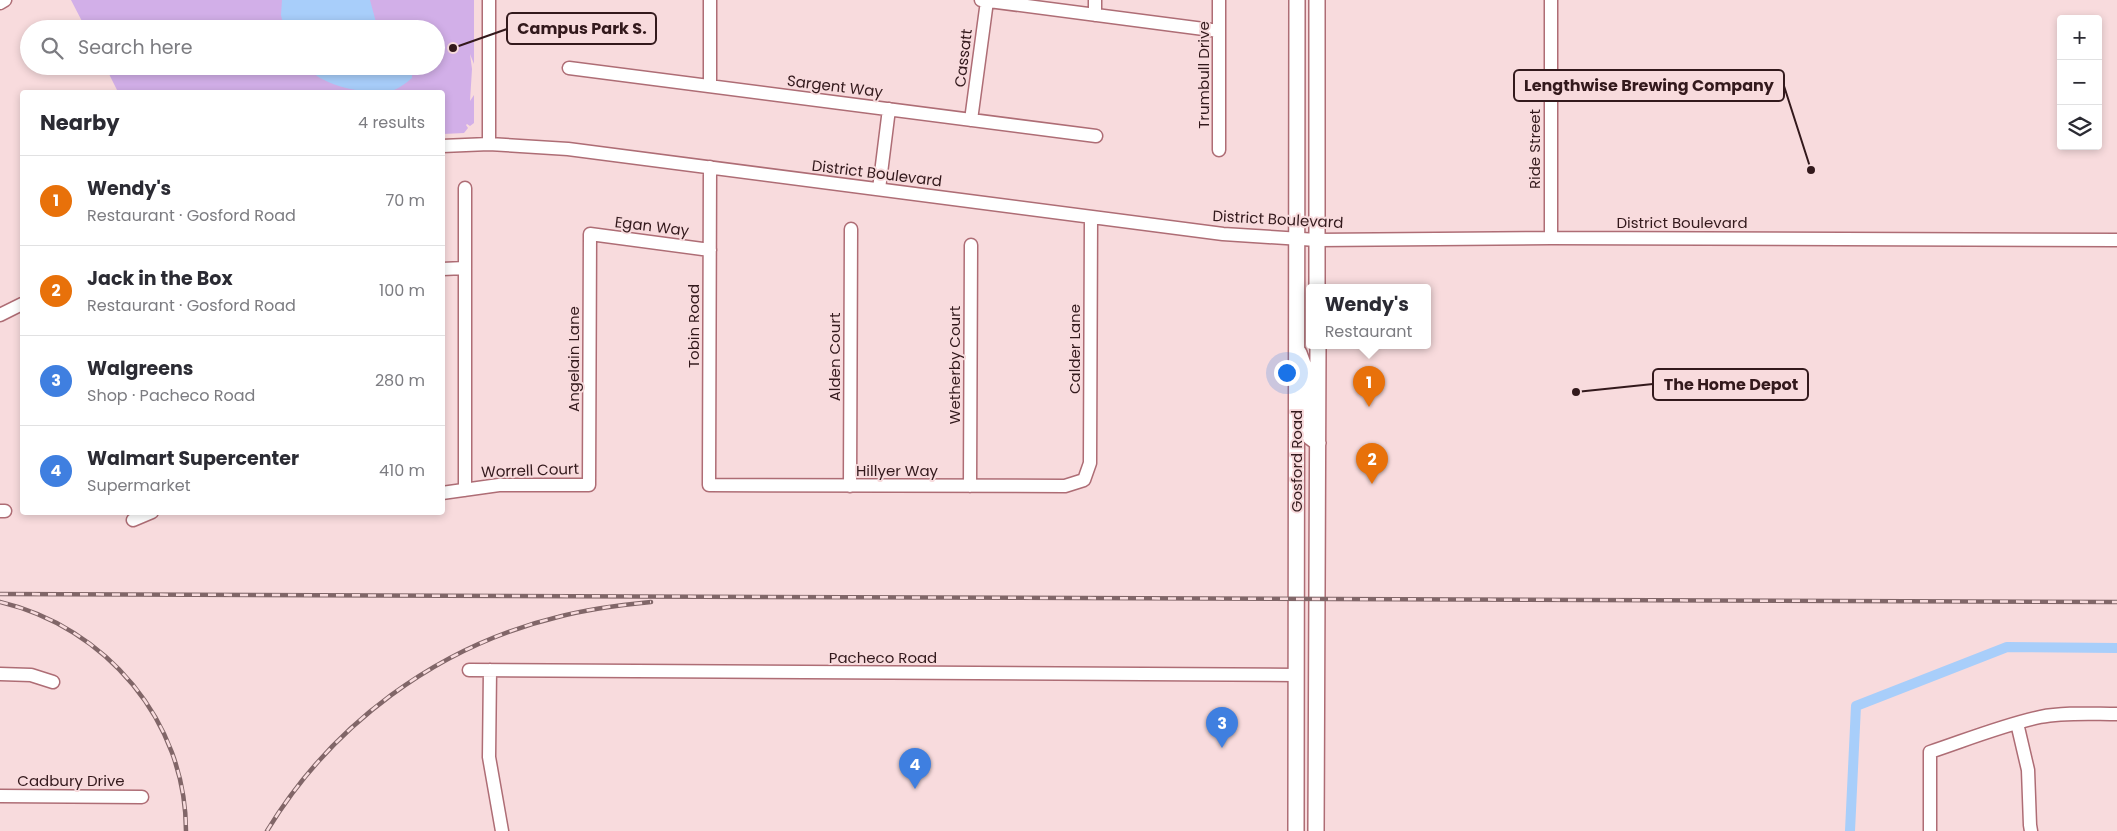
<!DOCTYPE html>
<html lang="en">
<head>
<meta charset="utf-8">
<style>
	:root { --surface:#fff; --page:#f7f7f7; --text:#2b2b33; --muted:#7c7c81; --line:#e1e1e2; --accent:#b45309 }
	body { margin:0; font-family:Poppins,sans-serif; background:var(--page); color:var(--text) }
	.controls { position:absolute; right:15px; top:15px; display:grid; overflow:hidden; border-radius:5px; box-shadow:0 2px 8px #0003 }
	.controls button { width:45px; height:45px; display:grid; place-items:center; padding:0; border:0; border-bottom:1px solid var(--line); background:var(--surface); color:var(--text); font:25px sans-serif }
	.you { position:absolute; left:1286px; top:372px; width:18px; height:18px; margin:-12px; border:4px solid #fff; border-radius:50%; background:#1a73e8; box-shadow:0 0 0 8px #1a73e833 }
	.badge { display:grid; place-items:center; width:32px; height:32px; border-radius:50%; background:var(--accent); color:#fff; font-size:16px; font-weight:700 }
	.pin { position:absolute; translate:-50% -41px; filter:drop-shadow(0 1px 2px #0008) }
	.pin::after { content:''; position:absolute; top:26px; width:18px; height:15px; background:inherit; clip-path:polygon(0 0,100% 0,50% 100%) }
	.popup { position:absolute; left:1306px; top:284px; width:125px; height:65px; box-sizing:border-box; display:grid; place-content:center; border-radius:5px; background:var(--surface); filter:drop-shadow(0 1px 4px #0005); font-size:16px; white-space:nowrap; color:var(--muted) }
	.popup b { font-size:19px; color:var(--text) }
	.popup::after { content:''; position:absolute; left:50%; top:100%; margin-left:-10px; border:10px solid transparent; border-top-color:var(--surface) }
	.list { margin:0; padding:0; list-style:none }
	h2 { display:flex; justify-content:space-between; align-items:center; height:65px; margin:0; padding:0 20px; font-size:21px }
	h2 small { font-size:16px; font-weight:400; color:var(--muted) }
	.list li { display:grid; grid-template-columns:32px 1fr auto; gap:15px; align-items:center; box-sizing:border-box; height:90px; padding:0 20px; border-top:1px solid var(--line) }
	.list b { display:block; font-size:19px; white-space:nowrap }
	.list p { margin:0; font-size:16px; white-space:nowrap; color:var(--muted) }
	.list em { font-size:16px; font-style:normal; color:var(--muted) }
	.icon { flex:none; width:28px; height:28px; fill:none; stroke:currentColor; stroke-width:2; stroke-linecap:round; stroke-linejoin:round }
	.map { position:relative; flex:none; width:2117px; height:831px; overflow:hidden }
	.search { position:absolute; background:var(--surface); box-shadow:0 2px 8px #0003; left:20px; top:20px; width:425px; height:55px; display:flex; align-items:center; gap:12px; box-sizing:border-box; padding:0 18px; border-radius:28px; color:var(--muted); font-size:19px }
	.panel { position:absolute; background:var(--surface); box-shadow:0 2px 8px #0003; left:20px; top:90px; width:425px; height:425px; border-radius:5px }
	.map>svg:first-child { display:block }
	.green { fill:#d2afe8 }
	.water { fill:#a8cefa }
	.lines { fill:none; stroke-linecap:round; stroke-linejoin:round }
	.canal { stroke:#a8cefa; stroke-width:10 }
	.minor-casing { stroke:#ae6d75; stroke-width:15 }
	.major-casing { stroke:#ae6d75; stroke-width:18 }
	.minor { stroke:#fff; stroke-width:12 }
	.major { stroke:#fff; stroke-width:15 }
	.rail-casing { stroke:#816668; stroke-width:4.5 }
	.rail { stroke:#f8dbdd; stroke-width:2.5; stroke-dasharray:8; stroke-linecap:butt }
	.labels { text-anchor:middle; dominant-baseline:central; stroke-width:4; stroke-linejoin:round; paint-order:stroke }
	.street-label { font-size:15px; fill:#33191c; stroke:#f8dbdd }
	.leader { fill:none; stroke:#33191c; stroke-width:2 }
	.callout-dot { fill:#33191c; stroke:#f8dbdd; stroke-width:2 }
	.callout { fill:#f8dbdd; stroke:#33191c; stroke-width:2 }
	.callout-label { font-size:16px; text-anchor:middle; font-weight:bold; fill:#33191c }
</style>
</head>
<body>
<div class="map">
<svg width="2117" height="831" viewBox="0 0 2117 831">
	<rect width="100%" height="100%" fill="#f8dbdd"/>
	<path class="green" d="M71,0H474V64L470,54L472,69L470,101L474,95V123L470,126L467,124L466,125L468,128L464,133L443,134L442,92H118L105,66H436V29H86Z"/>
	<path class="water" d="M282,0H370L377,26L380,29H284L281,15Z
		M305,66H412V78C405,84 397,90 388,92C363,94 322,86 305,66Z"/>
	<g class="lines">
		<path class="canal" d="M1850,831L1856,706L2007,647L2117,648"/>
		<defs>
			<path id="minor" d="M981,0L1219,31
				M1095,0V15
				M0,3L5,0
				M569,68L1096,136
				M710,86V0
				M971,120L987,1
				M489,144V0
				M442,146L489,144L568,149L1223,234L1317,240L1551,238L2117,240
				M1219,150V0
				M710,167L709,485L1065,486L1084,480L1090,463L1091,217
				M879,189L889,109
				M1551,238V0
				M442,269L465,268
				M0,315L22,304
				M850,486L851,229
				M970,486L971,245
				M465,490V188
				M442,493L499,485H589L590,234L710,250
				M0,511H5
				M133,520L152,512
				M469,670L1296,675
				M490,670L489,757L502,831
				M0,674L31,675L53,682
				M2017,723L2028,770L2030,825L2031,831
				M0,796L142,797
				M1930,831V752C1966,740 2003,725 2040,717C2065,712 2092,714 2117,714"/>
			<path id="major" d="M1317,0V288
				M1299,353L1306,372L1307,429L1310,437L1318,443
				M1296,831L1297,0
				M1316,831L1318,346"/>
		</defs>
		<use href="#minor" class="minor-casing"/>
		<use href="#major" class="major-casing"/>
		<use href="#minor" class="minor"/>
		<use href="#major" class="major"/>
		<defs>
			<path id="rail" d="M0,594L2117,602
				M0,602C106,627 186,721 186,831
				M267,831C331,725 437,646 558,617C588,609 620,605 651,602"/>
		</defs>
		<use href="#rail" class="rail-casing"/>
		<use href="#rail" class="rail"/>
	</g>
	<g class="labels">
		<g class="street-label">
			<text transform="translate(963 58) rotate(-83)">Cassatt</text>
			<text transform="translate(1203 75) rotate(-90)">Trumbull Drive</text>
			<text transform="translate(835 86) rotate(7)">Sargent Way</text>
			<text transform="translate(1534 149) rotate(-90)">Ride Street</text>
			<text transform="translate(877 173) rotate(7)">District Boulevard</text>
			<text transform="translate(1278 219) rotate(3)">District Boulevard</text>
			<text x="1682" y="222">District Boulevard</text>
			<text transform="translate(652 226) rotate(7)">Egan Way</text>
			<text transform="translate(693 326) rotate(-90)">Tobin Road</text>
			<text transform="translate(1074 349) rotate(-90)">Calder Lane</text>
			<text transform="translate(834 357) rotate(-90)">Alden Court</text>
			<text transform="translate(573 359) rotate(-90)">Angelain Lane</text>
			<text transform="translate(954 365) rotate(-90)">Wetherby Court</text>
			<text transform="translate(1296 461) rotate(-90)">Gosford Road</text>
			<text transform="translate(530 470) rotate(-2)">Worrell Court</text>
			<text x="897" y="470">Hillyer Way</text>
			<text x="883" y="657">Pacheco Road</text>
			<text x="71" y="780">Cadbury Drive</text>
		</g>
	</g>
	<path class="leader" d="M453 48L507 29M1811 170L1784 86M1576 392L1653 384"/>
	<g class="callout-dot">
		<circle cx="453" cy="48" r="5"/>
		<circle cx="1811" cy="170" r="5"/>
		<circle cx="1576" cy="392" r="5"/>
	</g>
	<g class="callout">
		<rect x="507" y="13" width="149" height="31" rx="5"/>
		<rect x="1514" y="70" width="270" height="31" rx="5"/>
		<rect x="1653" y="369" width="155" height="31" rx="5"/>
	</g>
	<g class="callout-label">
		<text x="582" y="34">Campus Park S.</text>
		<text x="1649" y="91">Lengthwise Brewing Company</text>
		<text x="1731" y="390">The Home Depot</text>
	</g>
</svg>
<div class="controls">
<button>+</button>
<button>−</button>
<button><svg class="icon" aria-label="layers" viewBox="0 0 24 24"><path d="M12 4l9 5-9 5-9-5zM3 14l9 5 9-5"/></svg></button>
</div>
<div class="you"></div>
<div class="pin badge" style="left:1369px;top:407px;background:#e8710a">1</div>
<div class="popup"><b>Wendy's</b>Restaurant</div>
<div class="pin badge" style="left:1372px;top:484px;background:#e8710a">2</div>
<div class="pin badge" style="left:1222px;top:748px;background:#3f7fe0">3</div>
<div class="pin badge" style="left:915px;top:789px;background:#3f7fe0">4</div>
<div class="search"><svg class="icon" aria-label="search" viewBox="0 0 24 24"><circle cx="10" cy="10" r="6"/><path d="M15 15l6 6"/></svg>Search here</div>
<section class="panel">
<h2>Nearby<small>4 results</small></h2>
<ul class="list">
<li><span class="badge" style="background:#e8710a">1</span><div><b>Wendy's</b><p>Restaurant · Gosford Road</p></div><em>70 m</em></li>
<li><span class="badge" style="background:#e8710a">2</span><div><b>Jack in the Box</b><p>Restaurant · Gosford Road</p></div><em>100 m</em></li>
<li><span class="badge" style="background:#3f7fe0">3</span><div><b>Walgreens</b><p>Shop · Pacheco Road</p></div><em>280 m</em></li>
<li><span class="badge" style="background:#3f7fe0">4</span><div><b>Walmart Supercenter</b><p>Supermarket</p></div><em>410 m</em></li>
</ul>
</section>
</div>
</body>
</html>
